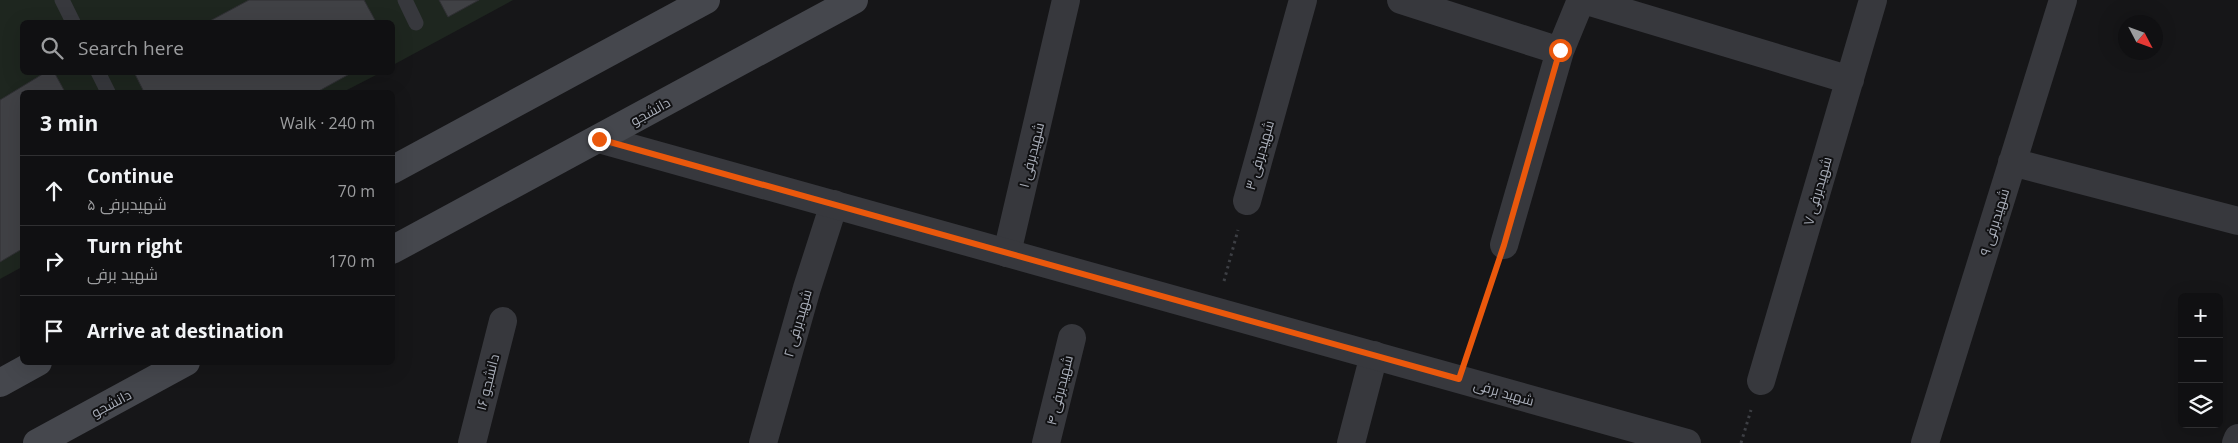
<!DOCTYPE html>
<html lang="en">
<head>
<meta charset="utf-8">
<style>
	:root { --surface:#101012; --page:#19191b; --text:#f1f3f6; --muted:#9c9d9f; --line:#303032 }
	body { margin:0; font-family:"Open Sans",Cairo,sans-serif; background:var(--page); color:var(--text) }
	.controls { position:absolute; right:15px; bottom:15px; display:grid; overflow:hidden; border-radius:8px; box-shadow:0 5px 20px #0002 }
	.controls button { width:45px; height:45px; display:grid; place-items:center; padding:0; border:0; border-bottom:1px solid var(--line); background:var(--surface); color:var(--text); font:25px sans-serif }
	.compass { position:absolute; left:2118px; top:15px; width:45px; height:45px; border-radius:50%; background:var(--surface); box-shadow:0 5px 20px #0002; rotate:131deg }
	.stop { position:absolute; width:15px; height:15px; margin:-11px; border:4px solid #ea580c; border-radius:50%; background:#fff }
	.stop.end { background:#ea580c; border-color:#fff; box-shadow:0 1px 5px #0008 }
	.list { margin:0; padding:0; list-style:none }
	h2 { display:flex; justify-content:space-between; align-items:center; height:65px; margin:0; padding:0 20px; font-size:21px }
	h2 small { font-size:16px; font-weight:400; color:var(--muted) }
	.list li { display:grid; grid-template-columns:32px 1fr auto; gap:15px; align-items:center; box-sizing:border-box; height:70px; padding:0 20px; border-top:1px solid var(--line) }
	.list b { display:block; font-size:19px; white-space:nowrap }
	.list p { margin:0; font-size:16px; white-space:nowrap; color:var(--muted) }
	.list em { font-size:16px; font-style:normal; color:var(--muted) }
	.icon { flex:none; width:28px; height:28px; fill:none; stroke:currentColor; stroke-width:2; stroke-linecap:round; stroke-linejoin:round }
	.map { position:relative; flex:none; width:2238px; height:443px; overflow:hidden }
	.search { position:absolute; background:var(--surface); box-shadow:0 5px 20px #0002; left:20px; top:20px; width:375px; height:55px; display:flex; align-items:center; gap:12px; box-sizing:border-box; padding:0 18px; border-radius:8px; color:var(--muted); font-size:19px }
	.panel { position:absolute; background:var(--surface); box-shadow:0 5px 20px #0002; left:20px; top:90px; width:375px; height:275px; border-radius:8px }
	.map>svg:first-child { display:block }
	.green { fill:#1e261f }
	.building { fill:#404145; stroke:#303034 }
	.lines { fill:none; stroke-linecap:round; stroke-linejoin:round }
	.path { stroke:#3d3f44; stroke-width:3; stroke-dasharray:2.5 4; stroke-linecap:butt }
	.service { stroke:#37383d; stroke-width:15 }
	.minor { stroke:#37383d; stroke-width:28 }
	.tertiary { stroke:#37383d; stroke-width:28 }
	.secondary { stroke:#45474d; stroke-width:28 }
	.route { stroke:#ea580c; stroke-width:6 }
	.labels { text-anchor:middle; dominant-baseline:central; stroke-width:4; stroke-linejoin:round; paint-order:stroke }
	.street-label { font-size:14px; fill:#a8adb8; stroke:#111113 }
</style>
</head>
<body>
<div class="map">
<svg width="2238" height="443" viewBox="0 0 2238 443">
	<rect width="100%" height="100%" fill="#161618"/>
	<path class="green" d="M0,0H513L393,65L392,22H22V72L380,73L343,92H22V267L0,279Z"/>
	<path class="building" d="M249,0H364L376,22H208Z
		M439,0H479L448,17Z
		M46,72H54L65,92H22V249L0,262V100Z
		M134,72H353L317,92H144Z"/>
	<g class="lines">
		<path class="path" d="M1224,281L1238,230
			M1469,350L1494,275
			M1741,443L1751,410"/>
		<path class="service" d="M62,0L73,22
			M405,0L416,23
			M98,72L108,92"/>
		<path class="minor" d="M1401,0L1560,51
			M1584,0L1850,80
			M2012,162L2238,221
			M1247,201L1303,0
			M1504,245L1560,51L1581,0
			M1007,253L1066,0
			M1761,381L1873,0
			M472,443L503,321
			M763,443L807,288L834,204
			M1046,443L1072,338
			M1351,443L1374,355
			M1925,443L2063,0
			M2236,443L2238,438"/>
		<path class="tertiary" d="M599,139L1687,443"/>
		<path class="secondary" d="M392,170L706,0
			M392,250L854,0
			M0,383L38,362
			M37,443L186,362"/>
	</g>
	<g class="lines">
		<path class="route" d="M599,139L1459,379L1504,245L1560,50"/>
	</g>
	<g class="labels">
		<g class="street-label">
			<text transform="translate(650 111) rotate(-29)">دانشجو</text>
			<text transform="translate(1031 155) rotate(-76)">شهیدبرفی ۱</text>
			<text transform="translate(1259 155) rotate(-74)">شهیدبرفی ۳</text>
			<text transform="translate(1817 191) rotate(-74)">شهیدبرفی ۷</text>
			<text transform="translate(1994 222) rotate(-73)">شهیدبرفی ۹</text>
			<text transform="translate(797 323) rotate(-74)">شهیدبرفی ۲</text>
			<text transform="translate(487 382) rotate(-76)">دانشجو ۱۶</text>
			<text transform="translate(1059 390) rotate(-76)">شهیدبرفی ۴</text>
			<text transform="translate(1504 392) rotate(16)">شهید برفی</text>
			<text transform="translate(111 403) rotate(-28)">دانشجو</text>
		</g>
	</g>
</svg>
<div class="controls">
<button>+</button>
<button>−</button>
<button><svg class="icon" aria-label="layers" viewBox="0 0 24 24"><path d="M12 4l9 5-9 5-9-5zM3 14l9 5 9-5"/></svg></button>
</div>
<svg class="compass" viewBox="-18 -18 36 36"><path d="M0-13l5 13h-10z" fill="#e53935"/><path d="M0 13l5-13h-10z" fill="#9c9d9f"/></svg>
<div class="stop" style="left:1560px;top:50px"></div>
<div class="stop end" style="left:599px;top:139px"></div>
<div class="search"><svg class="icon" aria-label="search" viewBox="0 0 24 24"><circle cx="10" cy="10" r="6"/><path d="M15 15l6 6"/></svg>Search here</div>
<section class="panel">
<h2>3 min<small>Walk · 240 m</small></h2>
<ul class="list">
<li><svg class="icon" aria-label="ahead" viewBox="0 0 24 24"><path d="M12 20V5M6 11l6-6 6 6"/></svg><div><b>Continue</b><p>شهیدبرفی ۵</p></div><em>70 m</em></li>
<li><svg class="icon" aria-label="right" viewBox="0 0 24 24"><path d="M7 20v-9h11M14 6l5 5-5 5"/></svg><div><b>Turn right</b><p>شهید برفی</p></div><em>170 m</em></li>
<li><svg class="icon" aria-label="arrive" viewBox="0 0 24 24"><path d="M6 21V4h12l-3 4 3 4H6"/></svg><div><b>Arrive at destination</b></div></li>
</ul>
</section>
</div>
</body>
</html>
